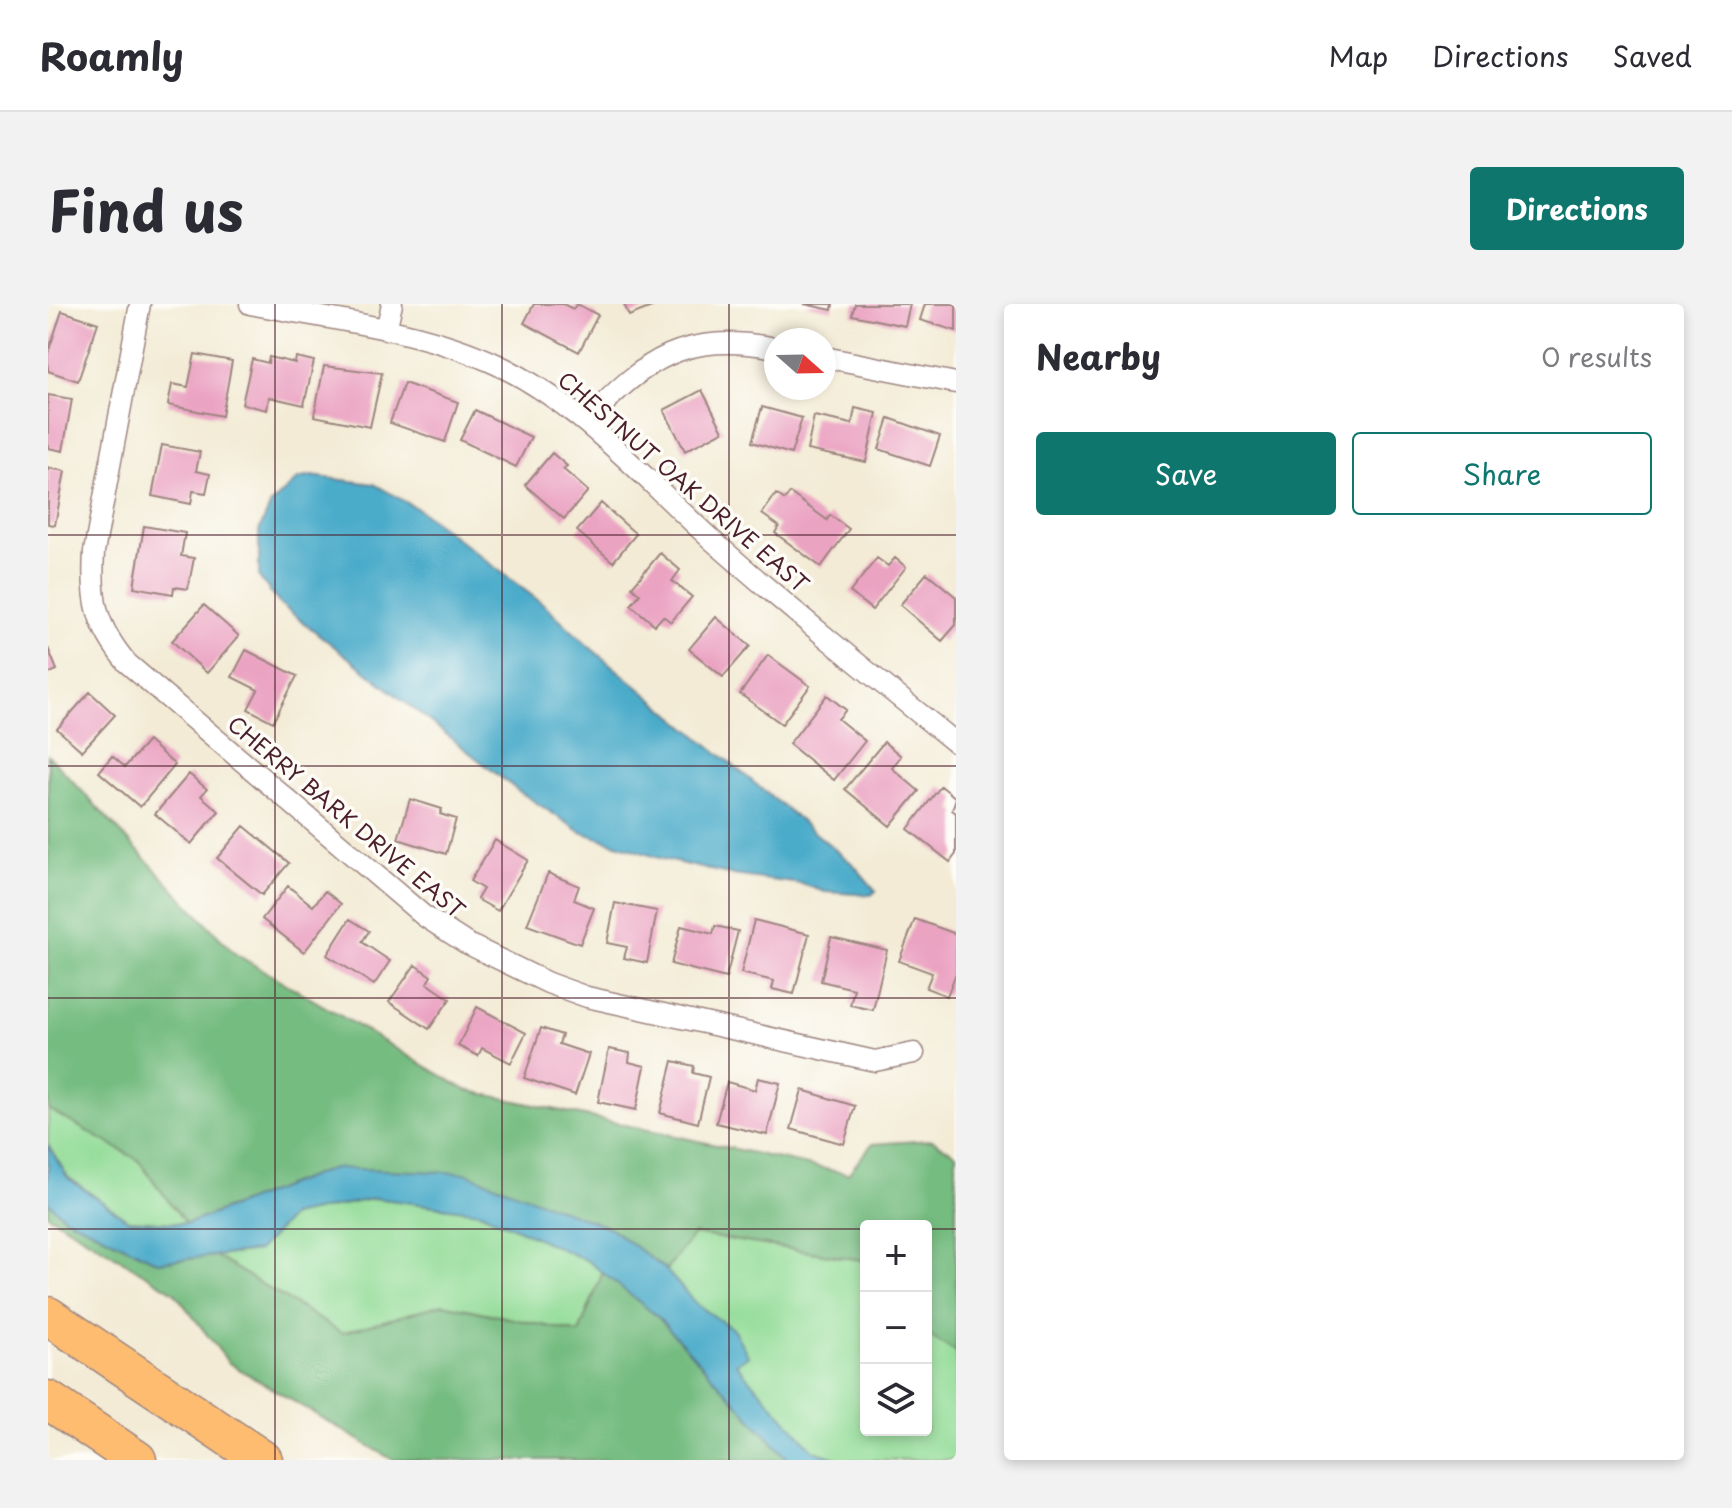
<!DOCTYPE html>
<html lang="en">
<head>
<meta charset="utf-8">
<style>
	:root { --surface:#fff; --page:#f2f2f3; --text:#2b2b33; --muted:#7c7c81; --line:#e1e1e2; --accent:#0f766e }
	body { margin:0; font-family:"Playpen Sans",sans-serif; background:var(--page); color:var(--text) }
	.controls { position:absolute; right:24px; bottom:24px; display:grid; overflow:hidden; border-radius:8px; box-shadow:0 4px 12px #0003 }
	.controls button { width:72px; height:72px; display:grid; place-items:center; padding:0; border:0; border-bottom:2px solid var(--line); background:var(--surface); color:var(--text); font:40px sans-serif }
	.compass { position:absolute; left:716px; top:24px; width:72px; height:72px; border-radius:50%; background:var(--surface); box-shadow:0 4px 12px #0003; rotate:110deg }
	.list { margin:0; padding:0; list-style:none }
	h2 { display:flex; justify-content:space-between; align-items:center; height:104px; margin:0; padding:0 32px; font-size:34px }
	h2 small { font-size:26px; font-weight:400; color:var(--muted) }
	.actions { display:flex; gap:16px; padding:24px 32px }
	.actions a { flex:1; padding:18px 0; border:2px solid var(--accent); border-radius:8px; text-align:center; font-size:28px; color:var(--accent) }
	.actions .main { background:var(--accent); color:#fff }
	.icon { flex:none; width:44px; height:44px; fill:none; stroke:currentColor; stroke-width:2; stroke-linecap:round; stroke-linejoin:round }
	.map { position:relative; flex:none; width:908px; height:1156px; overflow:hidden; border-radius:8px }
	header { display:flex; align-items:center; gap:48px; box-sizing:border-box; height:112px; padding:0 40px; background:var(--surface); border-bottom:2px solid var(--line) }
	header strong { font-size:38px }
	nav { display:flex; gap:44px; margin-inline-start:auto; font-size:28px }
	.intro { display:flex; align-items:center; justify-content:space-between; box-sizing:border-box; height:192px; padding:0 48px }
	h1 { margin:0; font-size:56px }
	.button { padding:20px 36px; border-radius:8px; background:var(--accent); color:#fff; font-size:28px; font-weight:700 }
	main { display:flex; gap:48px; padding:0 48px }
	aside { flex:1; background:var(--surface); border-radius:8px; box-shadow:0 4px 12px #0003 }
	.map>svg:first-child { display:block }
	.green { fill:#92dc97; stroke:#6e7e61; stroke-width:2 }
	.forest { fill:#75bc80; stroke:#606e56; stroke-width:2 }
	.water { fill:#4bacca; stroke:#4a667a; stroke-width:2 }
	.building { fill:#eba3c2 }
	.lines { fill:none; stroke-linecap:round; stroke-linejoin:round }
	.minor-casing { stroke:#9e8580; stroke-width:23 }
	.motorway-casing { stroke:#9e8580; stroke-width:41 }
	.minor { stroke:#fff; stroke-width:20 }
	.motorway { stroke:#fdbc70; stroke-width:38 }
	.grid { fill:none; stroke:#4a1f2b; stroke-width:2; stroke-opacity:0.55 }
	.labels { text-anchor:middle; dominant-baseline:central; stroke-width:7; stroke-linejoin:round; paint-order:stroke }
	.street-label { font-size:22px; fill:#4a1f2b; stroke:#fdfcf7 }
</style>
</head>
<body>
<header>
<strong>Roamly</strong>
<nav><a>Map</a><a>Directions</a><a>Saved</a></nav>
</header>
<div class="intro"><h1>Find us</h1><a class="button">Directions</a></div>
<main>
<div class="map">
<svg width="908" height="1156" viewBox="0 0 908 1156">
	<rect width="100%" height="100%" fill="#fdfcf7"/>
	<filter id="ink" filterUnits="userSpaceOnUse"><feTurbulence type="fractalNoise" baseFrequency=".0125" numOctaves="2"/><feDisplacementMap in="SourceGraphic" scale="16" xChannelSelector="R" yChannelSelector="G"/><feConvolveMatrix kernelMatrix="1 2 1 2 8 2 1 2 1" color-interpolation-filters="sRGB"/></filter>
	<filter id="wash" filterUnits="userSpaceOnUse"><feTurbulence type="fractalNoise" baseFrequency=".006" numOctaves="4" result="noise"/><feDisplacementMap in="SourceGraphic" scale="32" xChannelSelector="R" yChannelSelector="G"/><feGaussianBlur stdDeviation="1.8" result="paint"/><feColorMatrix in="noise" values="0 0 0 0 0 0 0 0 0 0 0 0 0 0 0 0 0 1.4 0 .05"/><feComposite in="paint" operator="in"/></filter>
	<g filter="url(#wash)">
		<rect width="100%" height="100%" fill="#f3ebd5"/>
		<path class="green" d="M0,805L90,856L138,920L80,916L20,873L0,841Z
			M327,894L432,908L540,957L555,968L531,1029L395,1000L294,1029L167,952L210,947L243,912Z
			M646,930L815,956L818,962V1126H878V1030L908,1048V1156H793L766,1147L687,1060L686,1026L647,999L618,966Z"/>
		<path class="forest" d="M0,451L186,649L418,786L800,870L824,840L884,836L908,850V1048L878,1030V922H818V962L814,956L646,930L618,966L562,924L285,864L138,920L90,856L0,805Z
			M0,898L16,913L110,958L167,952L294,1029L395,1000L531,1029L555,968L610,1013L741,1156H345L181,1059L126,988L0,911Z"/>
		<path class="water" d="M263,172L326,180L370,205L499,303L539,341L806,561L828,587L823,591L777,588L754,580L685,571L614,555L533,528L469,486L231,299L211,273V227L223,200L250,175Z
			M0,841L20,874L80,916L139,920L285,864L417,869L562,924L618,966L647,999L686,1026L700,1052L688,1060L766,1147L793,1156H741L610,1013L540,957L432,908L327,894L243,912L210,947L110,958L16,913L0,898Z"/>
		<g id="blocks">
			<path class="building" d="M486,0H515L525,5L529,0L550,11L531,48L476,19Z
				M576,0H611L581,12Z
				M756,0H785L784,6Z
				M807,0H862L857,22L804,11Z
				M877,0H908V27L872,16Z
				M14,7L50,19L30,77L0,67V49Z
				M147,50L184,57L174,112L120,101L124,80L140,83Z
				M221,53L247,59L248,53L266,57L256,101L221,93L219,106L194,100L204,55L220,59Z
				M276,62L334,69L322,123L266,112Z
				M356,79L410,98L397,138L342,119Z
				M654,86L675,127L637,147L616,106Z
				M0,91L24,95L15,147L0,144Z
				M714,103L754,114L743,150L704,138Z
				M807,104L829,109L818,158L759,146L766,112L804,120Z
				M427,106L483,133L468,163L412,136Z
				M841,114L892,132L882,162L831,145Z
				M114,141L152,148L148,167L162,170L158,189L145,187L143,200L104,192Z
				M504,149L519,162L515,165L540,187L516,215L477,181Z
				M0,164L17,167L7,221L0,220Z
				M742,189L779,216L782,211L801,225L773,263L727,229L731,222L714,210L728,190L737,196Z
				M553,199L588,230L565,258L529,227Z
				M96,222L137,229L133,252L146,254L140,285L126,283L125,290L86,283Z
				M612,249L632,266L624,277L644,293L623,318L615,312L607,321L583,301L592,290L584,283Z
				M829,254L840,262L847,254L858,263L824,306L802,288Z
				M879,269L908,293V321L894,337L852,301Z
				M156,301L191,332L159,369L124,337Z
				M668,313L702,342L675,373L641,345Z
				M0,344L9,366L0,370Z
				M198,346L249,372L225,418L200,405L210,386L184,373Z
				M720,351L762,382L734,420L692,390Z
				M42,388L67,411L34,447L9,425Z
				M779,391L798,406L790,415L817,437L786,476L741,440Z
				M100,437L127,461L92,503L51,468L64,452L77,463Z
				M836,438L853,452L844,464L871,487L842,522L797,485Z
				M141,470L159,485L153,492L171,507L143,540L107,510Z
				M893,482L908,494L904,506L908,509V550L902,558L860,525Z
				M362,495L394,505L392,510L408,515L398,550L350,535Z
				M196,522L241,559L214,591L169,554Z
				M447,536L480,556L450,607L429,595L435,585L422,577Z
				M500,569L531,582L526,596L546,604L532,640L479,621Z
				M240,582L265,602L277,587L293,600L256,648L214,615Z
				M567,599L609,607L599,659L576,654L579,643L559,639Z
				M302,615L321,627L314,638L342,657L326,681L279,651Z
				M867,615L908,630V669L899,692L878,684L884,669L851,657Z
				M706,616L761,630L746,690L724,685L726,677L693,669Z
				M633,622L665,630L667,622L690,627L678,674L623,660Z
				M783,633L839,646L825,706L802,701L806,685L773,677Z
				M367,661L383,672L379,679L402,695L381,725L341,698Z
				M429,703L478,729L463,759L434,744L430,752L410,742Z
				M493,724L514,731L511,740L541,750L527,791L476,774Z
				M561,745L582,749L581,758L597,762L588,806L550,798Z
				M625,757L646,762L645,769L661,773L650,819L612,809Z
				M710,774L732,779L719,831L668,819L679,778L707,786Z
				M754,786L807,802L796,840L743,825Z"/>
		</g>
	</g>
	<g filter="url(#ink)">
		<use href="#blocks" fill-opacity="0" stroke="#9e8580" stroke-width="2"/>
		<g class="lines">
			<defs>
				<path id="minor" d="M92,0L46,248C43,296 48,322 79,359L376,612L418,639L500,679L539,693L827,757L866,749
					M202,0C284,16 374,25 450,61C534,101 596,175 665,237C744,307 826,373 908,439
					M338,26L344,0
					M776,53L908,79
					M538,118C598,54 637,27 728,44"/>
				<path id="motorway" d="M0,1012L215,1156
					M0,1096L89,1156"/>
			</defs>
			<use href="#minor" class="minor-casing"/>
			<use href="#motorway" class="motorway-casing"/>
			<use href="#minor" class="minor"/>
			<use href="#motorway" class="motorway"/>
		</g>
	</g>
	<path class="grid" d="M227,0V1156M454,0V1156M681,0V1156M0,231H908M0,462H908M0,694H908M0,925H818M878,925H908"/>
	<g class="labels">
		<g class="street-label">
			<text transform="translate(636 177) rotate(41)">CHESTNUT OAK DRIVE EAST</text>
			<text transform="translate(299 512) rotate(40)">CHERRY BARK DRIVE EAST</text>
		</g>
	</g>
</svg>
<div class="controls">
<button>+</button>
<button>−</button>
<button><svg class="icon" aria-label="layers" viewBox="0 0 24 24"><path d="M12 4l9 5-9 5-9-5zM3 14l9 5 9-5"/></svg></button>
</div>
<svg class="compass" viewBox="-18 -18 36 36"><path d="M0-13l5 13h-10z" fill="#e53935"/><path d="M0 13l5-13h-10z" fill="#7c7c81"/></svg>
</div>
<aside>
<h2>Nearby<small>0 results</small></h2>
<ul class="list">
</ul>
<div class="actions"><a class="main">Save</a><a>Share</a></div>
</aside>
</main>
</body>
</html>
